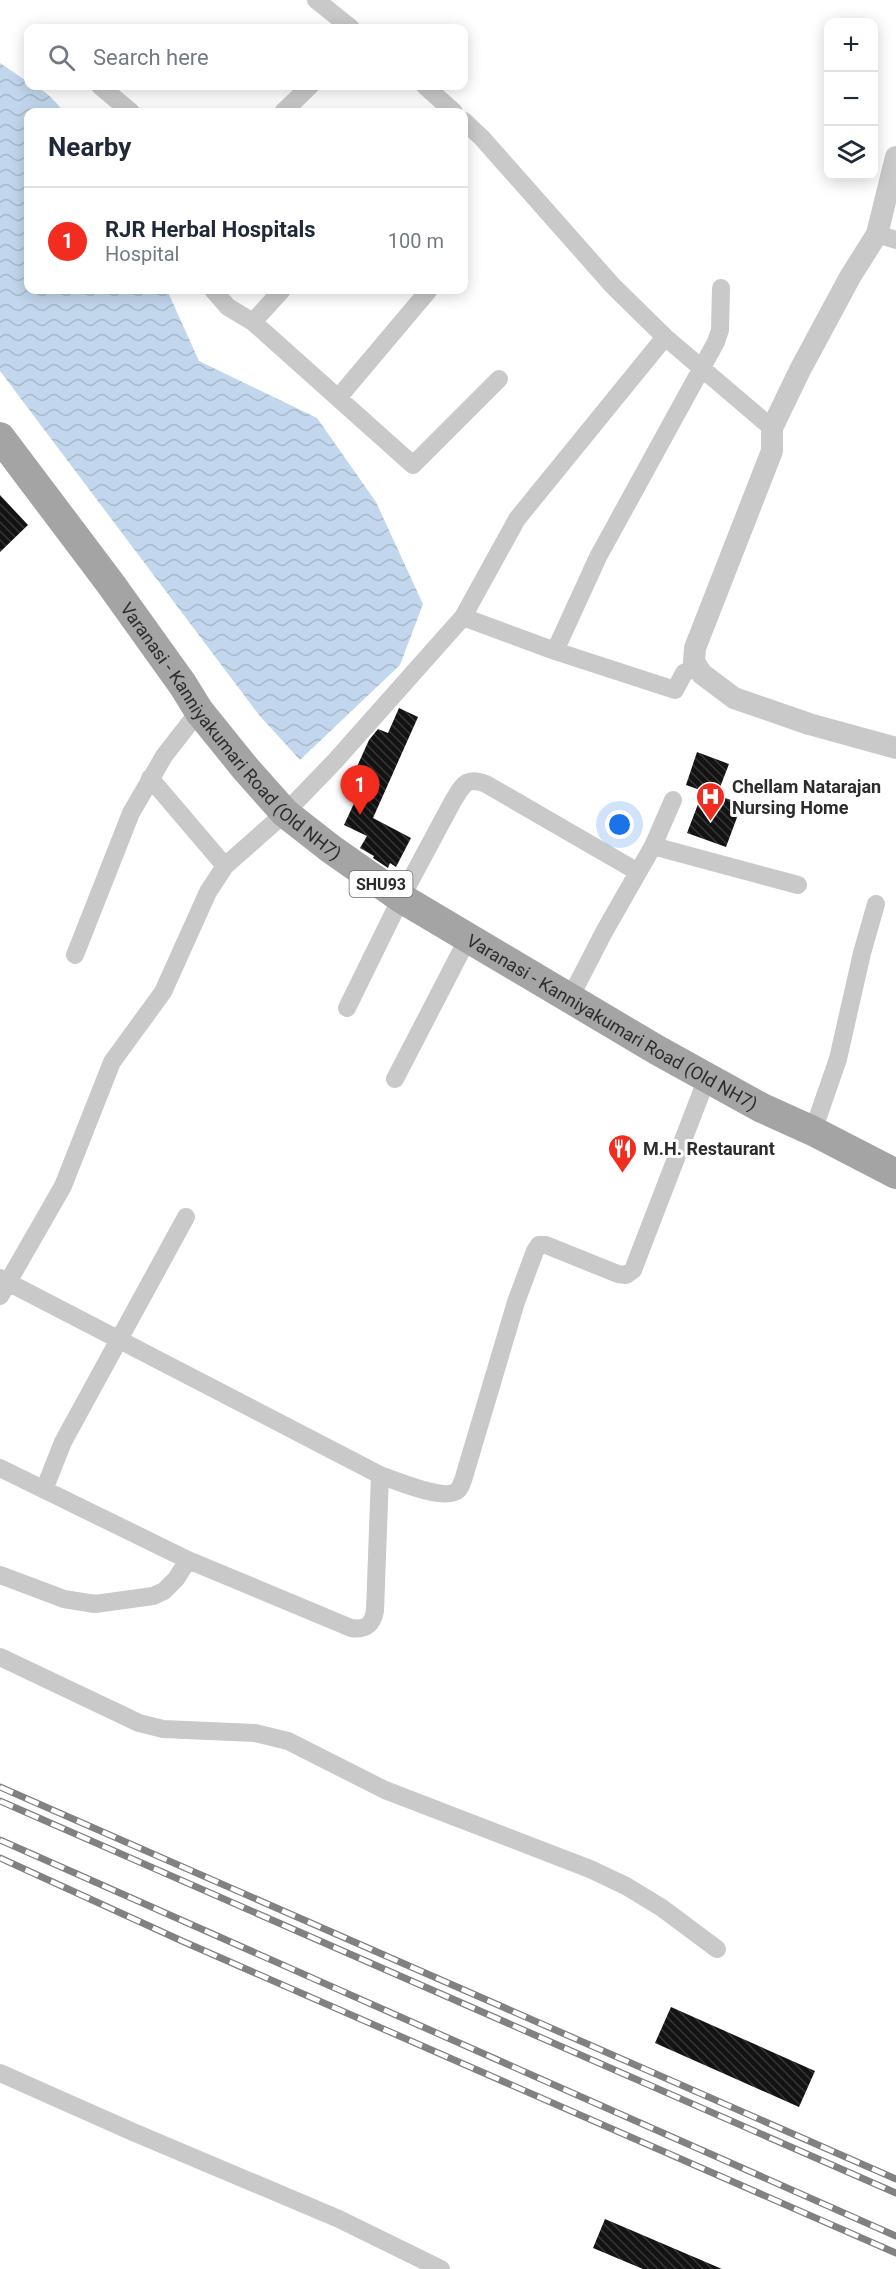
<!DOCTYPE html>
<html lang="en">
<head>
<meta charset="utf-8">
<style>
	:root { --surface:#fff; --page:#f2f2f3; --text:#1f2937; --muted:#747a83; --line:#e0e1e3; --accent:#f22c1f }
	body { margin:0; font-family:Roboto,sans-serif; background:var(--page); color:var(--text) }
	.controls { position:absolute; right:18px; top:18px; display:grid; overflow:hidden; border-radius:12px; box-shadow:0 3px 15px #0003 }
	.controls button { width:54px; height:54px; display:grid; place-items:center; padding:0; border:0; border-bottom:2px solid var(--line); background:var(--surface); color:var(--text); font:30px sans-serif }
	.you { position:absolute; left:620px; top:825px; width:21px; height:21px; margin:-15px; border:4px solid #fff; border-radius:50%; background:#1a73e8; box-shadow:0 0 0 9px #1a73e833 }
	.badge { display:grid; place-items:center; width:39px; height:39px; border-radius:50%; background:var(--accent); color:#fff; font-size:20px; font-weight:700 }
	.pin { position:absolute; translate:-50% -50px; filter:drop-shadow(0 2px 3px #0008) }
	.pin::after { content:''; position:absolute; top:32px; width:21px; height:18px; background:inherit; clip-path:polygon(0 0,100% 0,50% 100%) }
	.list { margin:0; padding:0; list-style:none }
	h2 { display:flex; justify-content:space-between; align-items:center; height:78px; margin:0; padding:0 24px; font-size:26px }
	h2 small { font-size:20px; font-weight:400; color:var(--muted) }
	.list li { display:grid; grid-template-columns:39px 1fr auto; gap:18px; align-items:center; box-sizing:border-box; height:108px; padding:0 24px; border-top:2px solid var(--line) }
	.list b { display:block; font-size:22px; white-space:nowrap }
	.list p { margin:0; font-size:20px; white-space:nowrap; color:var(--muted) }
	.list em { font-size:20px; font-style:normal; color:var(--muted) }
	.icon { flex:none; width:33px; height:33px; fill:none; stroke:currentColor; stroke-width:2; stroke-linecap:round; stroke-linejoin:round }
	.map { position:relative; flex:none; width:896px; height:2269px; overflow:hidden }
	.search { position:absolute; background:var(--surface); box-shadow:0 3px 15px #0003; left:24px; top:24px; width:444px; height:66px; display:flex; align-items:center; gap:15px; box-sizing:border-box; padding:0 21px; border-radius:12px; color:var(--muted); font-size:22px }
	.panel { position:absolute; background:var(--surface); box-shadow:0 3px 15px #0003; left:24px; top:108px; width:444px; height:186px; border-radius:12px }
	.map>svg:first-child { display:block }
	.water { fill:url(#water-waves) }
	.building { fill:url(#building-back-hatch) }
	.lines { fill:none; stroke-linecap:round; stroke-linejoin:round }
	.minor { stroke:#c9c9c9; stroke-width:18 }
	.tertiary { stroke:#c9c9c9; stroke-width:22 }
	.primary { stroke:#a4a4a4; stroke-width:30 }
	.rail-casing { stroke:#818181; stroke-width:7 }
	.rail { stroke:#fff; stroke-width:4.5; stroke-dasharray:14; stroke-linecap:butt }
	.labels { text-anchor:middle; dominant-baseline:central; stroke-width:6; stroke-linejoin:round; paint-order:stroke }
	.shield { fill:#fff; stroke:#6b6b6b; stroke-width:1.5 }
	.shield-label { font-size:16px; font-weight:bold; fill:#2c2c2c }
	.street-label { font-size:18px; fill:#2c2c2c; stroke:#fff }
	.poi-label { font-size:18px; font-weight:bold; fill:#2c2c2c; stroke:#fff; text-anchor:start }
</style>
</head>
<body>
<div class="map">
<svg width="896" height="2269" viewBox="0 0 896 2269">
	<defs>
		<pattern id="water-waves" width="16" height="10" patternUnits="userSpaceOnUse" patternTransform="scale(1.5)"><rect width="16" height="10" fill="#c2d7ed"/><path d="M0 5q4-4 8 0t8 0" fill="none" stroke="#a7b9cb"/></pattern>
		<pattern id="building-back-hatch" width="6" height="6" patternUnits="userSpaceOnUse" patternTransform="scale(1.5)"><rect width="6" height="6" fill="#131313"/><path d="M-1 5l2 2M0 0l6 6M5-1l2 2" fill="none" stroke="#363636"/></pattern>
	</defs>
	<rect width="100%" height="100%" fill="#fff"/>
	<path class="water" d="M0,63L28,82V86C43,86 56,102 64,112H28V290H167L199,361L317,418L376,502L423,604L400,665L300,760L259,715L0,371Z"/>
	<path class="building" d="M0,495L28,525L0,552Z
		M399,708L418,717L373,818L411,838L396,867L390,863L388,868L373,858L374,856L360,848L367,836L344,825L357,797L346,791L369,740L378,729L388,733Z
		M697,752L729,764L717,795L742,804L726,847L687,833L703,791L686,785Z
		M671,2007L815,2071L799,2107L655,2043Z
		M605,2219L722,2269H643L593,2248Z"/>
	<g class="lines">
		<path class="minor" d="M316,0L351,28
			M100,86L131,112
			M425,86L454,112
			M283,112L310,86
			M464,121L482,138L613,286L665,337L772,428
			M877,234L896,240
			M213,290L228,307L253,322L413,465L499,379
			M253,322L282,290
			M665,337L517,519L463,617L555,651L598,557L716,342L720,330L721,288
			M338,398L429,290
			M555,651L675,690L684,673L697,666
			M150,778L225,866
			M673,800L653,846L798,885
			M75,955L131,813L164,756L199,711
			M570,998L604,932L653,846
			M347,1008L401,898L453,801C463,785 466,776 486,784L638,872
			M395,1079L468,938
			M813,1131L838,1059L862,953L876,904
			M0,1278L380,1475C394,1480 446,1502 458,1490C461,1487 463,1480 464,1477L516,1302L535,1251L539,1245H546L618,1274L626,1275L633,1270L707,1078
			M0,1296L63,1186L112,1062L163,992L208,892L225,866L285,813L336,760L463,617
			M0,1468L188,1560L351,1628C365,1630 372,1626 375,1611L380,1475
			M44,1490L63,1442L186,1217
			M0,1575L64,1599L95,1604L153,1596L164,1591L176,1579L188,1560
			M0,1657L139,1723L163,1729L255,1733L288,1741L385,1790L590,1869L626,1886L662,1908L717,1949
			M0,2073L133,2132L339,2219L441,2269"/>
		<path class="tertiary" d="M896,157L877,234L850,277L800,370L772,428V451L695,648L694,662L702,674L734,698L809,724L896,748"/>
		<path class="primary" id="s1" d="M0,437L110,583L183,685L199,711L245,768L285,813L331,849L401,898L657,1050L762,1108L813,1131L896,1174"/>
		<defs>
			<path id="rail" d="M0,1787L896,2179
				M0,1801L896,2193
				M0,1840L896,2236
				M0,1858L182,1941L896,2253"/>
		</defs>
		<use href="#rail" class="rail-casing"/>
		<use href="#rail" class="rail"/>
	</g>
	<defs>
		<symbol id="hospital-pin" viewBox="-11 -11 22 30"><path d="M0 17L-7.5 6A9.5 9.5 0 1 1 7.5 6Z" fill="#f22c1f" stroke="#fff"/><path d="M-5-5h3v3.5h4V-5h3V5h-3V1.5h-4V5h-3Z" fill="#fff"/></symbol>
		<symbol id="restaurant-pin" viewBox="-11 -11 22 30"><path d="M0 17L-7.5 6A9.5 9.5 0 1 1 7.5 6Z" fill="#f22c1f" stroke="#fff"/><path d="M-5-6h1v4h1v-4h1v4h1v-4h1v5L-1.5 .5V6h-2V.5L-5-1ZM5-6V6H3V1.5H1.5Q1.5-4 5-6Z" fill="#fff"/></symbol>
	</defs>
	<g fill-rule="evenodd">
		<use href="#hospital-pin" x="694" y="780" width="33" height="45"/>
		<use href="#restaurant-pin" x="606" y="1132" width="33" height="45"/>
	</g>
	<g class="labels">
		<rect class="shield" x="349.5" y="871" width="63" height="26" rx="4.5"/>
		<g class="shield-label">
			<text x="381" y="884">SHU93</text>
		</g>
		<g class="street-label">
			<text stroke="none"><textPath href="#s1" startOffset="375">Varanasi - Kanniyakumari Road (Old NH7)</textPath></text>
			<text stroke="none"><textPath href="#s1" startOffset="861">Varanasi - Kanniyakumari Road (Old NH7)</textPath></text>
		</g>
		<g class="poi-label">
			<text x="732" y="786">Chellam Natarajan<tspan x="732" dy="21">Nursing Home</tspan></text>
			<text x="643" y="1148">M.H. Restaurant</text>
		</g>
	</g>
</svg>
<div class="controls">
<button>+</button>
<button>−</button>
<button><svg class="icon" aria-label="layers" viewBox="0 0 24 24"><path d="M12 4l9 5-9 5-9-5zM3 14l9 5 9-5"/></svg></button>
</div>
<div class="you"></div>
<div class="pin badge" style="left:360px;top:815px">1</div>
<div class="search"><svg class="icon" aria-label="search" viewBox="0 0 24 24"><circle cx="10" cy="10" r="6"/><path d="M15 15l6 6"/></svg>Search here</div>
<section class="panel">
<h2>Nearby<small></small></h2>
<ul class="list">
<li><span class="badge">1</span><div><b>RJR Herbal Hospitals</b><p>Hospital</p></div><em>100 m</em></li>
</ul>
</section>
</div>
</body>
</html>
